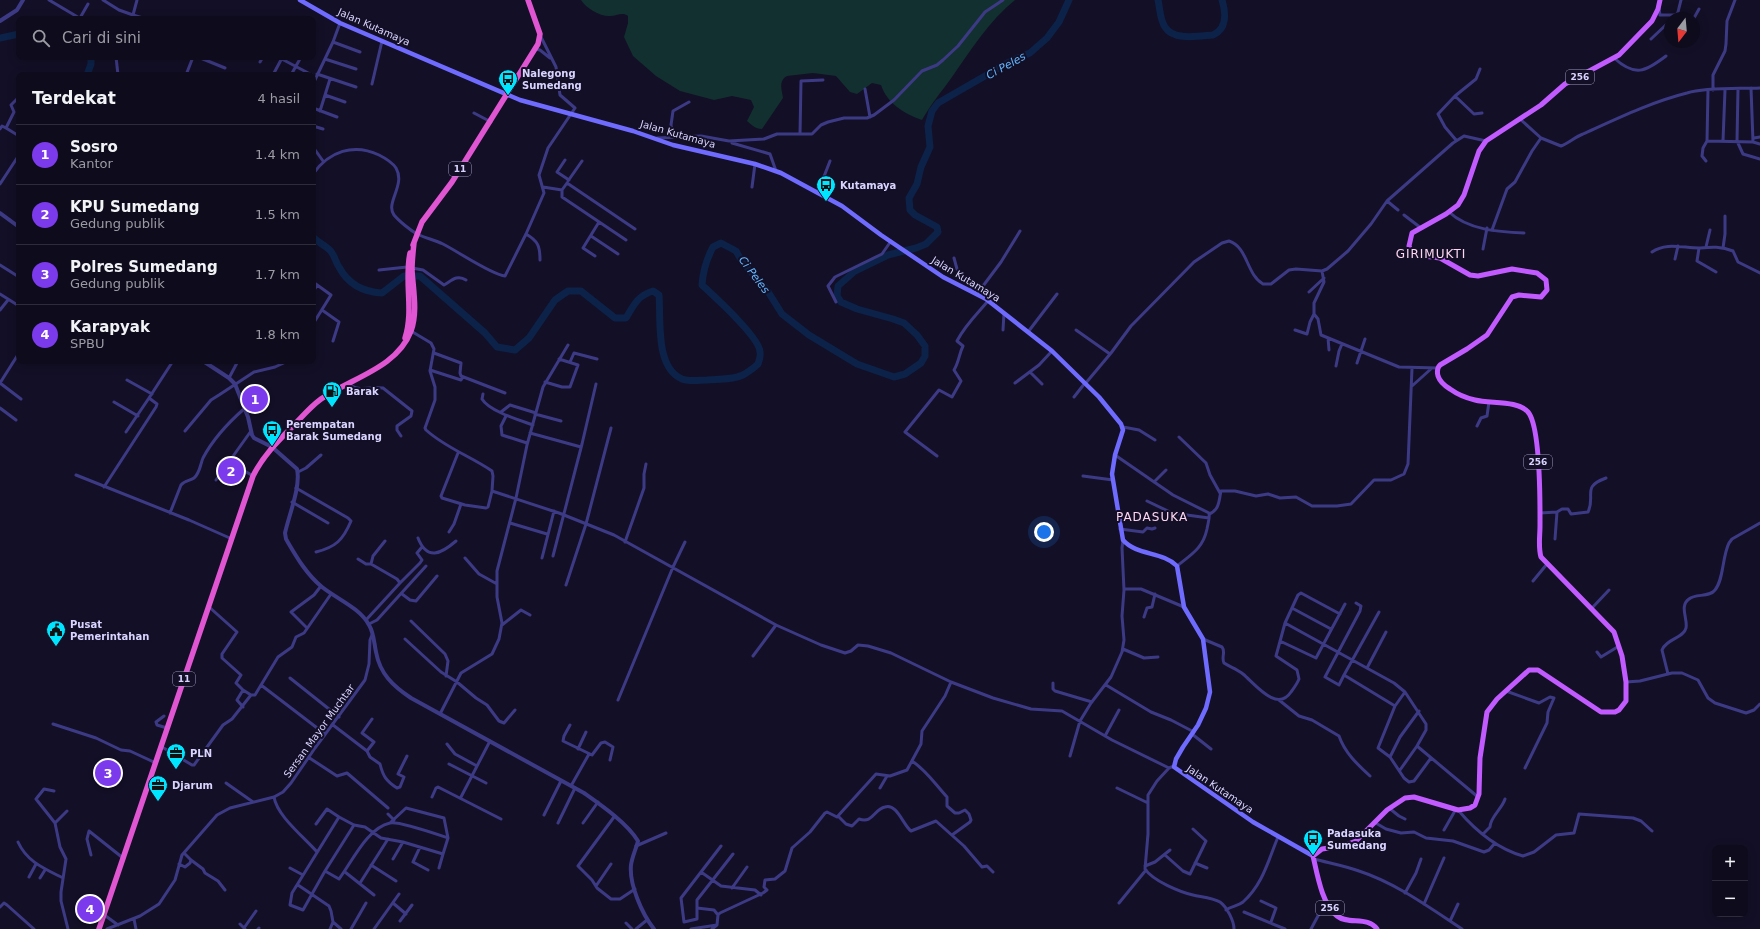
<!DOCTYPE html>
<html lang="id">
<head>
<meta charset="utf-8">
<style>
	:root { --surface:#0e0b1c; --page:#1c1929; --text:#f1f3f6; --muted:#9b9ba3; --line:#2e2b3b; --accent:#7c3aed }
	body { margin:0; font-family:"DejaVu Sans",sans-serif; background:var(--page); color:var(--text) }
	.controls { position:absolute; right:12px; bottom:12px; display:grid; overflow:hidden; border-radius:8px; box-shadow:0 2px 10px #0003 }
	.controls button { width:36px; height:36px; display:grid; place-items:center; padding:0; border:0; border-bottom:1px solid var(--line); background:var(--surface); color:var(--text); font:20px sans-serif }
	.compass { position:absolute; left:1664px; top:12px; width:36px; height:36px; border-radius:50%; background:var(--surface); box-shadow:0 2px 10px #0003; rotate:196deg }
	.you { position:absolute; left:1044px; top:532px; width:14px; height:14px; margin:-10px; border:3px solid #fff; border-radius:50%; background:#1a73e8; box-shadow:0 0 0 6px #1a73e833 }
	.badge { display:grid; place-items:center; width:26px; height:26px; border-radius:50%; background:var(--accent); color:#fff; font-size:13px; font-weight:700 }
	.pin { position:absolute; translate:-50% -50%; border:2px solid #fff; box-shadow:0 1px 4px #0006 }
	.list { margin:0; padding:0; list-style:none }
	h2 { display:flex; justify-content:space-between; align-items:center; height:52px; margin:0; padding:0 16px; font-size:17px }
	h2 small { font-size:13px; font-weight:400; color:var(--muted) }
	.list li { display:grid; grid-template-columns:26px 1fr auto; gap:12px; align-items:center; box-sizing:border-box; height:60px; padding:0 16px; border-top:1px solid var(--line) }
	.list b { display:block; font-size:15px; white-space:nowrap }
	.list p { margin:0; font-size:13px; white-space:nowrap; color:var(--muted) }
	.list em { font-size:13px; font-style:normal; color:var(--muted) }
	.icon { flex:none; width:22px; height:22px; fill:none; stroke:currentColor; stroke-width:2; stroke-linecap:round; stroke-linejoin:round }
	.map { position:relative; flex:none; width:1760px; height:929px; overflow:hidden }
	.search { position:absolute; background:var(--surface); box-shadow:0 2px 10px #0003; left:16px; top:16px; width:300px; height:44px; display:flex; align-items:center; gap:10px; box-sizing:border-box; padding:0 14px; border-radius:8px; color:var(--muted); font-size:15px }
	.panel { position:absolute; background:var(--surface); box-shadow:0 2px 10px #0003; left:16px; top:72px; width:300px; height:292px; border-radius:8px }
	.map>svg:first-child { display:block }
	.green { fill:#12302f }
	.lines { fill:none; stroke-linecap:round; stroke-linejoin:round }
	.river { stroke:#0c2248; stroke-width:7 }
	.minor { stroke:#3d3a85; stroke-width:3 }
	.tertiary { stroke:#3d3a85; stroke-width:4 }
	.secondary { stroke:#6f6bff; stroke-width:4.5 }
	.primary { stroke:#c25bff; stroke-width:5 }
	.trunk { stroke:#e055d1; stroke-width:5.5 }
	.labels { text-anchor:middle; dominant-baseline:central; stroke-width:4; stroke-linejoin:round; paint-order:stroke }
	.shield { fill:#130f26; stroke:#9e99be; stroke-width:1 }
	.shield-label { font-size:9px; font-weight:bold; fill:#d9d4ff }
	.street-label { font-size:10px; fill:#d9d4ff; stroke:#130f26 }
	.poi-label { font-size:10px; font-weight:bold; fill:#d9d4ff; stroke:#130f26; text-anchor:start }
	.water-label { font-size:11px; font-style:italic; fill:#62b6ff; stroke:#130f26 }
	.quarter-label { font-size:12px; letter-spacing:1px; fill:#ffd6f0; stroke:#130f26 }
</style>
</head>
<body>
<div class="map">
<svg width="1760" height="929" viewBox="0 0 1760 929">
	<rect width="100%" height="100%" fill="#130f26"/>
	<path class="green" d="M581,0H1015C989,21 971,50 952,77C942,91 931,104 922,120C904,114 887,103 881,85L872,83L857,94L850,92L836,76L813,73L787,76C778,81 782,90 783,98L762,129C755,129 752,125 747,121L754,107L751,100L732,96L714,100L680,91L656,76L633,56L624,37L628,23V16C622,11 615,17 609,16C599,16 586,8 581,0Z"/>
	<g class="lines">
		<path class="river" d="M1158,0C1160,9 1160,20 1165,27C1173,41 1199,36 1213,35C1227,29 1226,13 1222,0
			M0,38L19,34
			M87,75L91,64V57
			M313,237C318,243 329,247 332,253C335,257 336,263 339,267C348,284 363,292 382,293L404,276H420L485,333L497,347L515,350L529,338L555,300L568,291H581L615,318H626C634,305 637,296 653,291L659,295C661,319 655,368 682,379C689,382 700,380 707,380C718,379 733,380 743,375C748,372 754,368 758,364C759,361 761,356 760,352C760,338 714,296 702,285C703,270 706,260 713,247L721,243L736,251L743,263L767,290L782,314L809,335L857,364L894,377L905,374L921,363L925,356V346L917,335L904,323L893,319L857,309L841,302L837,296L838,286L855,271L888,255L916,248L926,244L938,232L937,227L915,215L910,210L909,198L917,184L921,167L930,147L928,126L932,111L938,103L1011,61L1030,53L1047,38L1059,22L1069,0"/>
		<path class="minor" d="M49,0L81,19
			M103,0L119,10L133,15L137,0
			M1659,8L1660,15H1677L1682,18
			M133,15L146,19
			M80,18L88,4
			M1674,18L1678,12L1681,0
			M1694,18L1699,9
			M313,34L314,32
			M1651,39L1670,21
			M333,42L360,52
			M535,49L540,50L550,58
			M116,57L118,75
			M198,57L225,68
			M278,57L312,75
			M1614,58C1635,77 1645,72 1666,56
			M325,59L356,69
			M260,62L263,57
			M274,73L282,58
			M317,74L356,87
			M186,75L193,57
			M291,75L301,57
			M313,84L333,42L340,23
			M372,84L382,41
			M865,89L870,117
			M1738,89L1737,141L1743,154L1760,159
			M1713,90V75L1725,51L1726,44L1727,21L1735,0
			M325,95L345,102
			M1455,96L1474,114L1482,113
			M313,108L337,117
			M320,111L330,79
			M474,113L491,122
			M1520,119L1541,138L1561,146C1569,143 1575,137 1583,134C1616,119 1651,102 1687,93C1707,87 1739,89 1760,88
			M313,126L323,129
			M6,128L19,136
			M0,129L2,126L6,128L14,112L11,105L19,97
			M800,134L801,81L823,80
			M673,137L671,125L673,111L689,102
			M657,138L701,136L729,141L764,139L777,134H812L821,125L828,122L844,118H867L874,115L894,100L922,71L937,65L943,60L958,46L985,12L1003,0
			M1754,138L1760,137
			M1456,140L1445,127L1438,114L1455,96L1476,79L1480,69
			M1707,141L1753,142L1751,88
			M1723,141L1725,90
			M1753,142L1760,144
			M732,143L770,154L776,171
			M313,147L323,161
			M565,160L557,172L569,180
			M1706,161L1702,156L1703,148L1707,141L1708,90
			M313,174C329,151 354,143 379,155C385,158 392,162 396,168C406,185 385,203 394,215C399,221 410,230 417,234C425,238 435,240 443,244C457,251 492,275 505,276L526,234L544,193L539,175L548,148L575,108L560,95L556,67L540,35
			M568,181L582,161
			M0,184L19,155
			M543,187L562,190V197L626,240
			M752,187L755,164
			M562,190L567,183L635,229
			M818,192L830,161
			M1387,201L1398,210
			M1449,212C1468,230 1499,232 1524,233
			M1404,215L1421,228
			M1492,230L1507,189L1515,182L1532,151L1541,138
			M526,234C538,241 540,246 540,260
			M591,236L618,254
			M1706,247L1710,230
			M1699,248L1697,261L1716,272
			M1723,248L1725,234V216
			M1483,249L1487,228
			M1652,252C1666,242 1683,248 1699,248C1711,247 1721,246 1733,251L1738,262L1760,273
			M595,256L583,248L599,222
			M954,258L957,269L971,284V291
			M1675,259L1678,246
			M0,265L19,277
			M412,268L423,270L444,285C451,281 457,274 466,280
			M379,270L407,267
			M1322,271L1324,282L1314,303V314L1318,319L1321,335L1399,367L1438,368
			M313,282L331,295L313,324
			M313,292L317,285
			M1309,292L1324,278
			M0,294L19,306
			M977,294L1001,262L1020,231
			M836,302L828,286L835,277L882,254L891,241
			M0,310L8,300
			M322,310L339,322L333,341
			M1003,330L1004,313
			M1076,330L1110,354
			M1295,330L1307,334L1310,322L1314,314
			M411,331L431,343L434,349L430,371L435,387V400L425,428L426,430C446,448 470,456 492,471L493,476L492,491L559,513L614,535L776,625L821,645L845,653L851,651L858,645L868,646L891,653L951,682L993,698L1031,709L1062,711L1112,740L1169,768
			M1028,332L1057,294
			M1328,338L1329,350
			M434,353L461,363L460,373L461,376L505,393
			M570,362L574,353L597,359
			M1357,363L1365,339
			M1336,366L1339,351L1342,344
			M430,370L461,380L463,377
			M1030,372L1042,384
			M229,378L238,361
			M127,380L152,394
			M545,382L562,387H570L578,365L559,359
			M0,383L19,353
			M0,383L21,399
			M348,383C358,393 371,386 383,388L412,411L411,416L397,426V430L401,436
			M1015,383L1039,365L1052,351
			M1085,384L1111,353L1131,326L1194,262L1222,243L1229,241C1248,247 1246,274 1263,284H1271L1289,270L1296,269L1322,271L1327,269L1348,251L1371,224L1387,201L1453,143L1464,136L1486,141
			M1412,386L1432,368
			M483,394L482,399C489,411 519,420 533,425
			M1074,397L1085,383
			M114,402L138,416
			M0,408L16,420
			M501,412L510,405L536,413
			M535,414L561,421
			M506,416L501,426L502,435L527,443
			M1477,426L1481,418L1487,416L1489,402
			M1123,427L1139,430L1155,440
			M185,431L211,400L219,395L254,372L275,367L288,361
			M126,432L149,398
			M530,433L581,447
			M1179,437L1206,463L1210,475L1220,493
			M458,453L441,496L442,498L465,505L486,508L488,507L492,491
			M1115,455L1173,495L1209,513C1210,518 1208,523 1207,529C1203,548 1192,554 1177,566
			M937,456L905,432L939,390L952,397L961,381L954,370C959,362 959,354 963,346L957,341C965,325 977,314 988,301
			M228,461L253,476
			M298,472L306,468L321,455
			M76,475L189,520L232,539
			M1083,476L1113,480
			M216,480L251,431
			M1154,482L1166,470
			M104,487L156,407L157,404L149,398L173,361
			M296,488L348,518L351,521C343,540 336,547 316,552
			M1147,501L1172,513L1209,518
			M292,502L328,523
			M170,513L181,485C185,480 190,481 194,478C200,473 200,465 203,458C213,439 229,422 245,408
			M1540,513L1557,512L1562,509H1568L1571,514L1588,512C1596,495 1581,487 1606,478
			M1209,514C1220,510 1219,499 1221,491H1235L1256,496L1268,494L1280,498L1296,497L1312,506H1337L1351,504L1374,480H1391L1404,474L1408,464L1412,368
			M510,523L547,534
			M1120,529L1143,532L1147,528L1152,529L1155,528
			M449,532L454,524L461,504
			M418,538C427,561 441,554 456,541
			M1555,539L1557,512
			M625,542L644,488V474L646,464
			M553,556L582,444L596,384
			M465,558L479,574L497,584
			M542,558L554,511
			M358,559L366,564H371
			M1533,581L1547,564
			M400,583L420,563L422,560L417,553L422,547
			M566,585L586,524L611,428
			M1124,589H1141L1184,607
			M402,594L410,600L416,601L437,576
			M208,606L237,632L222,654V658L241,675L236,683L243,690L237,700L243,707
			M1292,608L1331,629
			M1592,608L1609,590
			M1379,612L1344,675L1395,706L1405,692
			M1144,617L1147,608L1152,607L1155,594
			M366,620L400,583L397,579L371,564L373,556L385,541
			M411,621L445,654L448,661L446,676
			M1285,623L1394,683L1405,692L1426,724V730L1417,746L1478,797
			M369,624L377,620L426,566
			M502,625L521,610L530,615
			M307,628L291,612L314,595L321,586
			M405,639L441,672L457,682L476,698L487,705L499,721L504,723L515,710
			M1203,639L1222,647C1226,652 1221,657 1224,663C1230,667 1237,669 1243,674C1255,684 1277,713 1291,692C1294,688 1297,684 1299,679L1297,670L1276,656L1285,623L1298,595L1301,593L1340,614
			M1280,641L1316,658L1345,604
			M1123,649L1144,658L1158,657
			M1597,652L1601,657L1619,646
			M753,656L776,625
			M1367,668L1386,632
			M1668,674L1662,650C1666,639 1684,638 1686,628C1688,619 1679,606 1689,599C1696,593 1709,598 1715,590C1724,579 1722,557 1729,543L1732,539L1760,523
			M1344,675L1339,685L1325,677L1360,611L1361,606L1356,603
			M290,678L339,717
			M1626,682L1640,681L1672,673H1682L1698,680L1708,698L1715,703L1746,713L1754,710L1760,704
			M1053,683V689L1055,691L1092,702
			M261,685L325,734
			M1106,685L1151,712L1171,720L1194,732
			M243,690L251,695
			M1506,691L1539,703L1550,697L1554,698L1548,712L1547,723L1525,768
			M618,700L673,567L685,542
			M1279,700L1299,716L1312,720L1339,736C1345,753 1357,764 1370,776
			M1395,706L1378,748L1390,757L1404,778L1409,782L1414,781L1431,758
			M440,714L461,673L492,654L499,639L502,623L497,597V571L516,498L527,445L543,387L568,345
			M164,716L156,722L157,725L167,728
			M53,724L96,738L121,750L130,751L156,763
			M333,725L367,751L370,757L380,764C383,776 386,781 397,788L400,787L404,777L398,774L407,756
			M570,725L564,736L563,741L592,755L601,743L605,742L613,747L610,760
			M1192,734L1211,749
			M1105,736L1119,710
			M447,744L455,754L477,766
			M162,747L192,765H194L223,725L232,719L251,695H255L278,657L292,647L296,637L304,633L331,594
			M578,749L586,732
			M367,751L374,742L362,733L372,719
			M1070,756L1080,721L1091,703L1111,677L1122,652L1124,640L1122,616L1124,590L1122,548L1123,540
			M308,757L337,776L347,773L388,808
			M1390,757L1400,737L1419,711
			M912,761C927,771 935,784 947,797V806L955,813H959L965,810L969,814L971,820L970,822L952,835
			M449,764L486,783
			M1174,766L1169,768L1157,781L1148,795V834L1145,869C1153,881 1180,892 1193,895C1202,897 1213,898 1220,902C1227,907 1234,921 1234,929
			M1400,770L1417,746
			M226,783L253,802
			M571,786L589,754
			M880,788L887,776
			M1117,788L1148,803
			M54,791L44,789L36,799L55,823L60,847L66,859L61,892V901L68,929
			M274,797C277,816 304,837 317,852
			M432,797L436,788L438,787L501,819
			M461,797L490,741
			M1389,808L1399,816L1405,819
			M1458,810C1475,830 1498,849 1523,856L1534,852L1556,835L1574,833L1579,814L1633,818L1641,821L1652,831
			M388,814L394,820
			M544,815L561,781
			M838,816L846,824L852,826L859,819C873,824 874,809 885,807C897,803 903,825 911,831L936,821L964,846L982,867L987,866L993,872
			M614,817L578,866L592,880L597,888L611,899H620L635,889
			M391,822L406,808L444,818L448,838L443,854L403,842L381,838L365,827L354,825L339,817L292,893L290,905L303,910L325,871L339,879C352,862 367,828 390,823C399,821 436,834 448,838
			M1374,822L1386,829L1401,833L1414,832L1426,838L1453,841L1484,852L1489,850L1495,843
			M55,823L67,811
			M558,823L575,788
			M583,823L598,802
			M316,824L327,809L339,817
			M1444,830L1456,809
			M1483,834L1490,827C1490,817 1502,809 1505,799
			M18,842C27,862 45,869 63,878
			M636,846L666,833
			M721,846L701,872L721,886L755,890L761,895
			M420,847L413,862L428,870
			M184,853L191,860L203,869L205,873L218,881L225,890
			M91,855L87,839L89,831L123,858
			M1165,855L1183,871L1190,874L1206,841L1193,829
			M393,859L403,842
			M1314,859C1329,863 1345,866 1359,871C1396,883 1430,908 1462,929
			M1195,863L1207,868
			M179,864L185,867L190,863L191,860
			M371,865L396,881
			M1145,866L1155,862L1170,850
			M290,868L303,875
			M439,868L443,854
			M325,871L354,825
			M345,872L374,895
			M701,872L681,898L684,922L697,919V900L733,854
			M29,877L36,864
			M40,878L45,870
			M360,883L388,839
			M298,885L329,906L331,911L333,922L341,929
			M596,886L611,864
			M732,888L747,867
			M1405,893L1416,873L1421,859
			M1261,901L1276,908L1271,922
			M393,903L406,914
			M1119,903L1146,870
			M1424,904L1444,858
			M0,907L4,903L7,905L34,929
			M697,908L714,910L718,915
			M1226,910C1232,906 1238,906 1243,902C1263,884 1268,861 1278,837
			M1244,912L1285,929
			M103,914L118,925
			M134,919L136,929
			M400,921L412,905
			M1450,921L1458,904
			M626,923L632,929
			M240,924L245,929
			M717,925L718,915L720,913L763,893L767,890L764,887L765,880L775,879L785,871L792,848L810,832L825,813L827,812L837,817L876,774L890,776L907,770L921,744L922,731L945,696L951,682
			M244,928L256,911
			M107,929L140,916L159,904L175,880L182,855L217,815L230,808L274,797L283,792L291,783L315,748L365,680L369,664L370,640L372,635
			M258,929L259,928
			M330,929L333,922
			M351,929L366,903
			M374,929L399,894
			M636,929L647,920
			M691,929L717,925L712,929
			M1311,929L1326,901"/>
		<path class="tertiary" d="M0,21L17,10L23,0
			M0,213L19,227
			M203,361L229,378L235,384L248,417L252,435L254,438L272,447L297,469C301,486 289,515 285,533L286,539C296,556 306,574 322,587C337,599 360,608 369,625C374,633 374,643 376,652C380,674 393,686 411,698L584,793C601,805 627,823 638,841C636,849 632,857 631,865C629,884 642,914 654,929"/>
		<path class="secondary" d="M300,0L340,23L520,100L633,131L673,145L755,164L781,173L842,206L881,235L943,277L986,299L1052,351L1099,397L1121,424L1123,430L1115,455L1112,474L1123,540C1137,556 1162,551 1177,566L1184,607L1203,639L1210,692L1206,708L1198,725L1183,747L1176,759L1174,767L1253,822L1313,856"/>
		<path class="primary" d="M1377,929C1368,916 1348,925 1337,916C1322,905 1317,873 1313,856L1322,849L1343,846L1356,841L1387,810L1405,798L1414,797L1458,810L1470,808L1475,805L1479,794L1480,758L1487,712L1497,699L1529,670H1538L1601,712H1615L1619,710L1626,701V682L1622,656L1614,632L1541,557C1538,547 1540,536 1540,526C1540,504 1541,427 1528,412C1518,400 1490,404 1475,400C1466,398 1457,394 1450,389C1445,386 1440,382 1438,376C1437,372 1437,368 1440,365L1467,349L1487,335L1512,297L1519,295L1541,297L1547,290L1546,280L1537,273L1512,269L1478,276L1470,275L1440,258L1415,255L1411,251L1409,246L1412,233L1446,214L1458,205L1464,195L1479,151L1486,141L1541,105L1565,84L1619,55L1652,21L1658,9L1660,0"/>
		<path class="trunk" d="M413,245L422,222L452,182L538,44L540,34L528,0
			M405,338C414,311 404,281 410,253
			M99,929L253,476C263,456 277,442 293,426C302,417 310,407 321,399C351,378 397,368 411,331C418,312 413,289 412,270C412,261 413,252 414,243"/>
	</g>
	<defs>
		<symbol id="bus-pin" viewBox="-11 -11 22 30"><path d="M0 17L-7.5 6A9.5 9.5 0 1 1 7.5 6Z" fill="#00e5ff" stroke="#130f26"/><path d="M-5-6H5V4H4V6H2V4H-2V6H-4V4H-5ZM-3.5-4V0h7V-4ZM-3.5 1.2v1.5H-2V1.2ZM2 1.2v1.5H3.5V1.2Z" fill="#111"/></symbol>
		<symbol id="fuel-pin" viewBox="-11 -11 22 30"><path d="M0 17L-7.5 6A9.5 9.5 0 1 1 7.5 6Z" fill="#00e5ff" stroke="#130f26"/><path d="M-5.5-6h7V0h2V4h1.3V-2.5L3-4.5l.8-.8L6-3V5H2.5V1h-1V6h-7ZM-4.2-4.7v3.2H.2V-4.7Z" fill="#111"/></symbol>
		<symbol id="civic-pin" viewBox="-11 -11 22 30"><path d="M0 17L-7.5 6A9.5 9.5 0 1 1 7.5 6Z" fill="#00e5ff" stroke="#130f26"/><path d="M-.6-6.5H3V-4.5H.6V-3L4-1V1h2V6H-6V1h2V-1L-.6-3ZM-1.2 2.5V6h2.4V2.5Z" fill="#111"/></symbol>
		<symbol id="office-pin" viewBox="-11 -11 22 30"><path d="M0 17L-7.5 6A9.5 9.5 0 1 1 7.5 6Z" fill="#00e5ff" stroke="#130f26"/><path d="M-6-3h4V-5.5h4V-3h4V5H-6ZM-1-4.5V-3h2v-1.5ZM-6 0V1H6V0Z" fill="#111"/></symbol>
	</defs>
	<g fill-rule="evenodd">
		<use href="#bus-pin" x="497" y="68" width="22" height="30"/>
		<use href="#bus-pin" x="815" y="174" width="22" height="30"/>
		<use href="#fuel-pin" x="321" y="380" width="22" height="30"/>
		<use href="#bus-pin" x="261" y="419" width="22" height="30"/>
		<use href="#civic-pin" x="45" y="619" width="22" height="30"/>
		<use href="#office-pin" x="165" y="742" width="22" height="30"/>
		<use href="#office-pin" x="147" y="774" width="22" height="30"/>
		<use href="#bus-pin" x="1302" y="828" width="22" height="30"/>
	</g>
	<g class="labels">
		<g class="shield">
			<rect x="1566" y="70" width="28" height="14" rx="3"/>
			<rect x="449" y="162" width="22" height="14" rx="3"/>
			<rect x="1524" y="455" width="28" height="14" rx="3"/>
			<rect x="173" y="672" width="22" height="14" rx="3"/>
			<rect x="1316" y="901" width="28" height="14" rx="3"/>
		</g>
		<g class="shield-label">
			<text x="1580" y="77">256</text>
			<text x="460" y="169">11</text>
			<text x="1538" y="462">256</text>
			<text x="184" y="679">11</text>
			<text x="1330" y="908">256</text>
		</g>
		<g class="street-label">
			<text transform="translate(374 27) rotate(24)">Jalan Kutamaya</text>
			<text transform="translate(678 134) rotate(16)">Jalan Kutamaya</text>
			<text transform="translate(966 279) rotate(31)">Jalan Kutamaya</text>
			<text transform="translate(319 731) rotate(-54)">Sersan Mayor Muchtar</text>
			<text transform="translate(1220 789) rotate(34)">Jalan Kutamaya</text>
		</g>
		<g class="poi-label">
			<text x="522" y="73">Nalegong<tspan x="522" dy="12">Sumedang</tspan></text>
			<text x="840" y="185">Kutamaya</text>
			<text x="346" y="391">Barak</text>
			<text x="286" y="424">Perempatan<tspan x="286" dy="12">Barak Sumedang</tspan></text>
			<text x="70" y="624">Pusat<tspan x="70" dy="12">Pemerintahan</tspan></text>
			<text x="190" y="753">PLN</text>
			<text x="172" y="785">Djarum</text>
			<text x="1327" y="833">Padasuka<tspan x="1327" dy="12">Sumedang</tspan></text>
		</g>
		<g class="water-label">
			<text transform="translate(1006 66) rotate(-29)">Ci Peles</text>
			<text transform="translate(754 275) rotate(53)">Ci Peles</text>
		</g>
		<g class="quarter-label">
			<text x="1431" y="254">GIRIMUKTI</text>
			<text x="1152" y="517">PADASUKA</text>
		</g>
	</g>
</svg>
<div class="controls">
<button>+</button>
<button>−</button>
</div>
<svg class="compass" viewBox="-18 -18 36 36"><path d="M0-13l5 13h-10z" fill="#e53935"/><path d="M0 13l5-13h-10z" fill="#9b9ba3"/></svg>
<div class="you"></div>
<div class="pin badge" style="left:255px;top:399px">1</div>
<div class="pin badge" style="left:231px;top:471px">2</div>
<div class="pin badge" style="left:108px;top:773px">3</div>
<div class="pin badge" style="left:90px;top:909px">4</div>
<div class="search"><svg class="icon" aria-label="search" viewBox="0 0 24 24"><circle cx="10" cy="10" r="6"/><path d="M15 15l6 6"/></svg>Cari di sini</div>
<section class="panel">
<h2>Terdekat<small>4 hasil</small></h2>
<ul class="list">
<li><span class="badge">1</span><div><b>Sosro</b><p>Kantor</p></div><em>1.4 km</em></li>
<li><span class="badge">2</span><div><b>KPU Sumedang</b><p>Gedung publik</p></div><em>1.5 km</em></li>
<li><span class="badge">3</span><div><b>Polres Sumedang</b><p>Gedung publik</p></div><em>1.7 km</em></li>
<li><span class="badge">4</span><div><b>Karapyak</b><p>SPBU</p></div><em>1.8 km</em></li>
</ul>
</section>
</div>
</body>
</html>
